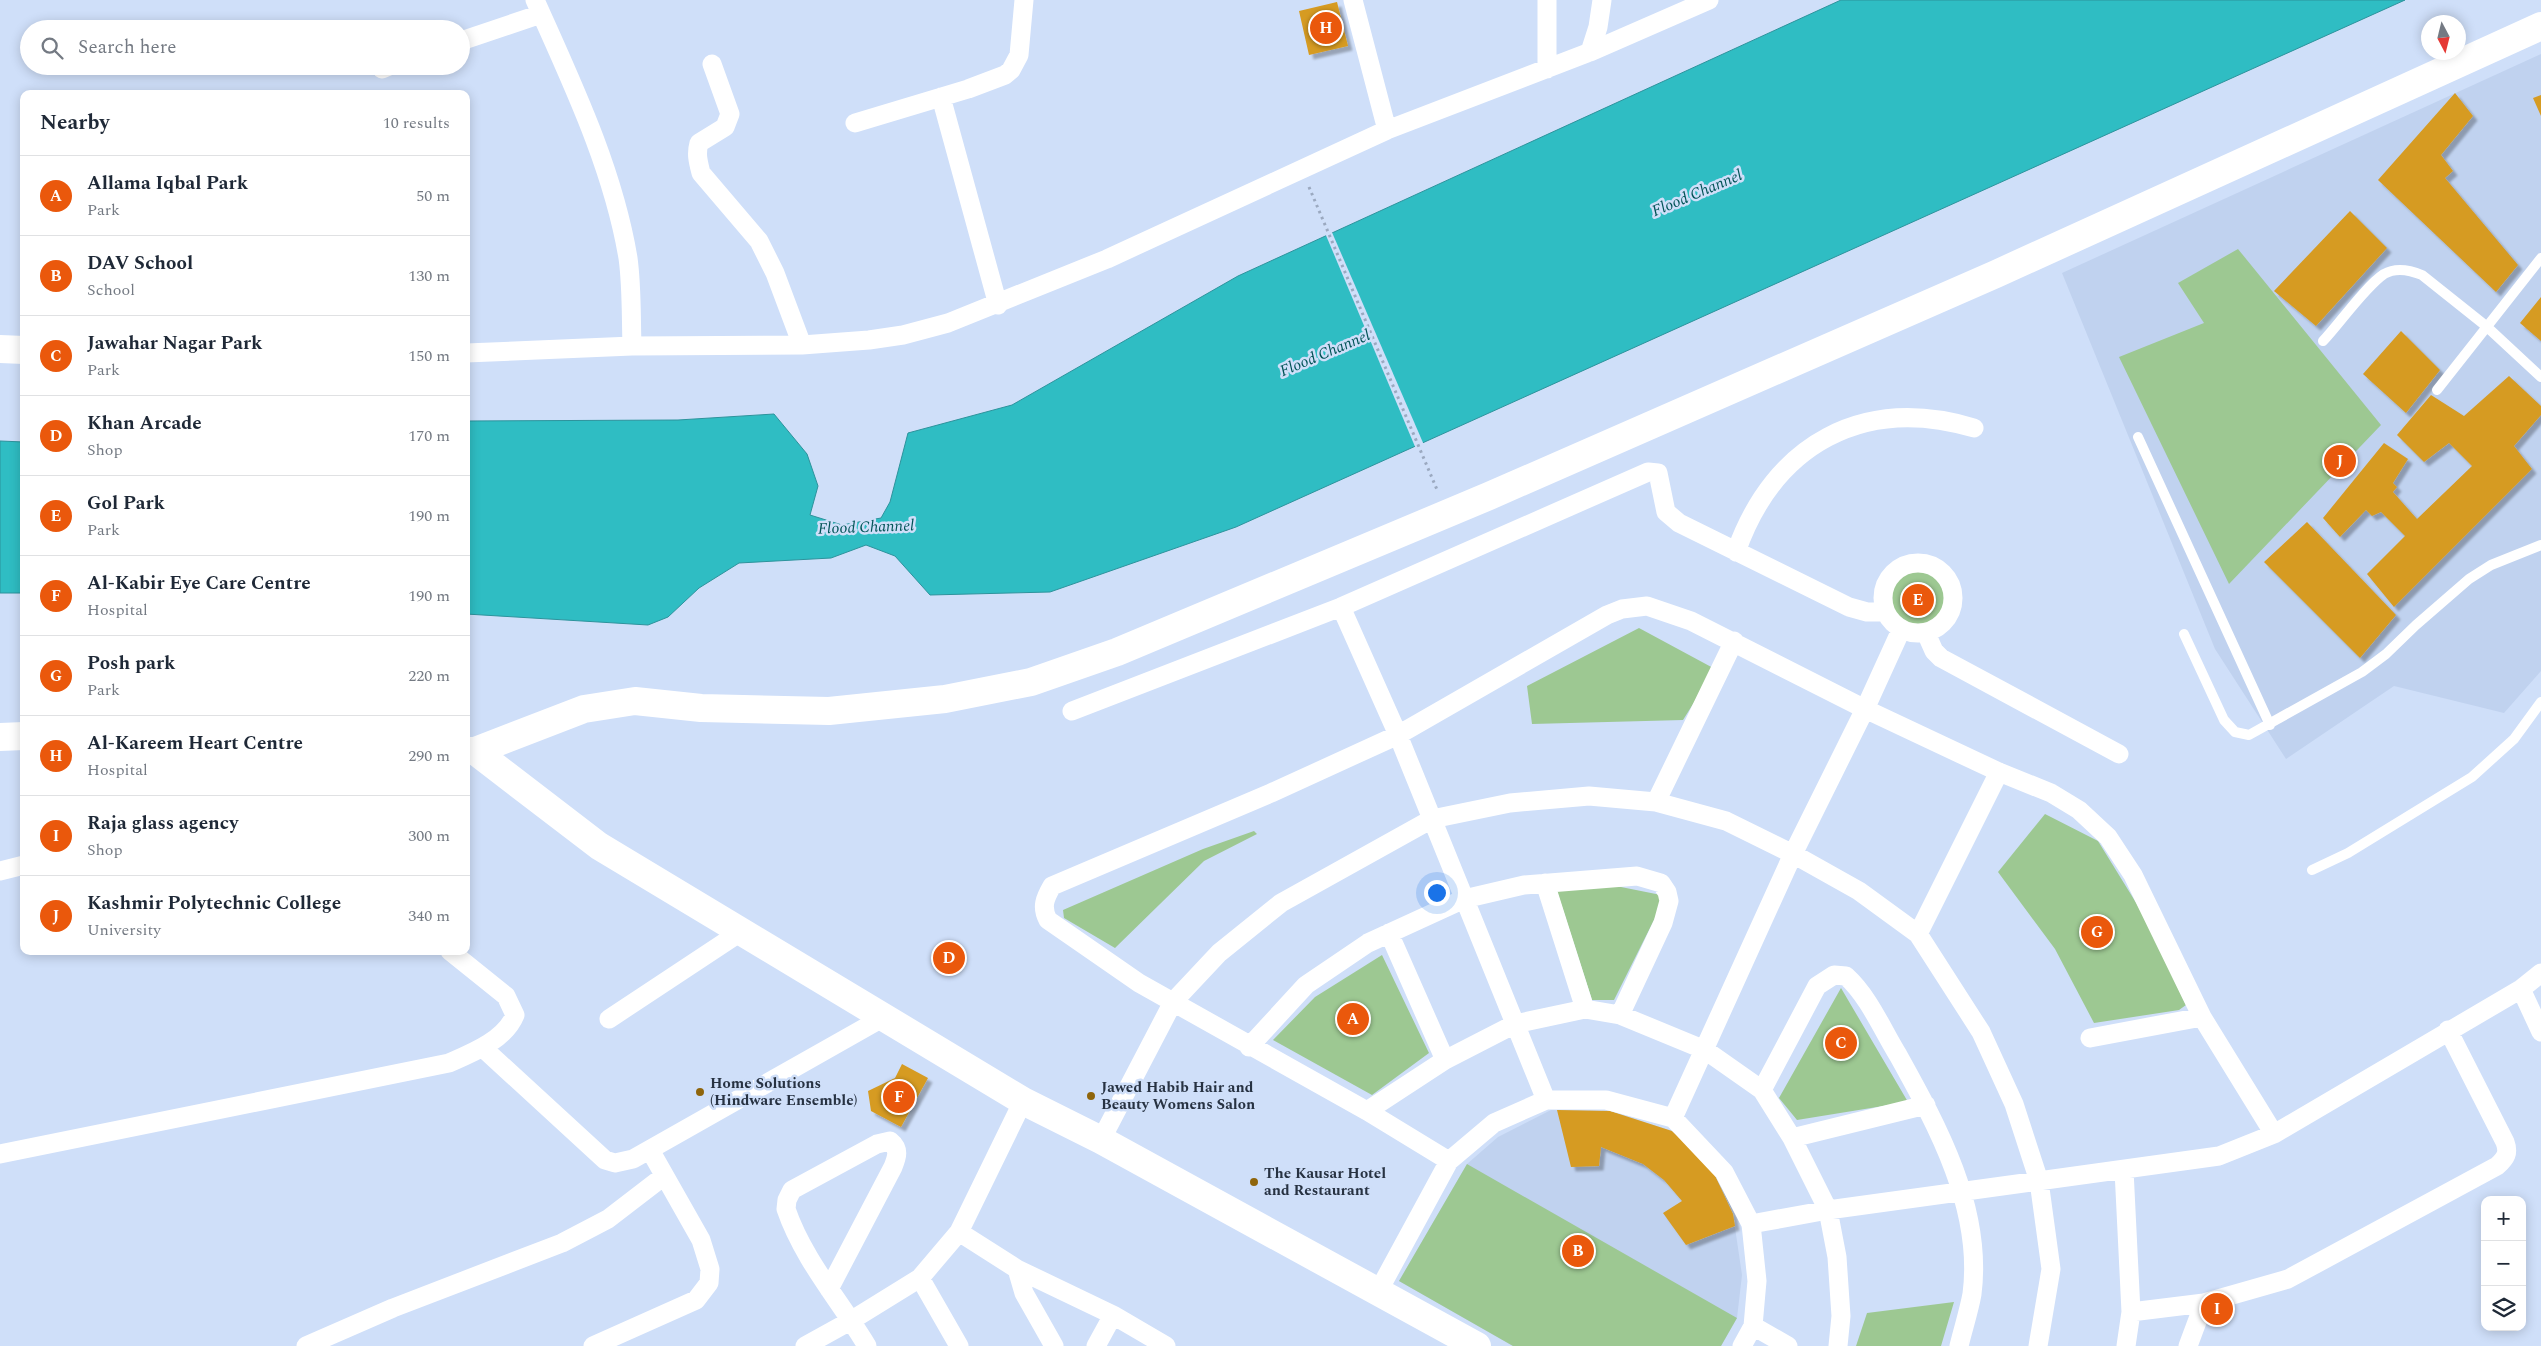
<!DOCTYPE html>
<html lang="en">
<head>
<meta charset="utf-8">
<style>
	:root { --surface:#fff; --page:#f6f6f7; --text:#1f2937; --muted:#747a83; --line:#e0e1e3; --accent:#ea580c }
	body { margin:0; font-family:Spectral,serif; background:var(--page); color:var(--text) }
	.controls { position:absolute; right:15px; bottom:15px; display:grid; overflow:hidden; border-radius:10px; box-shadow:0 2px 12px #0003 }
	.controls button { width:45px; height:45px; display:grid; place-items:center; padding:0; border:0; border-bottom:1px solid var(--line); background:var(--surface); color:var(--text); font:25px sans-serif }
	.compass { position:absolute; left:2421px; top:15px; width:45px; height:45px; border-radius:50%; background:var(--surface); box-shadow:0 2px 12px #0003; rotate:173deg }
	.you { position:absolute; left:1436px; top:892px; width:18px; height:18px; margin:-12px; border:4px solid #fff; border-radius:50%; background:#1a73e8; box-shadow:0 0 0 8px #1a73e833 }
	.badge { display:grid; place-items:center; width:32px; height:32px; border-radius:50%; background:var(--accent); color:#fff; font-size:16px; font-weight:700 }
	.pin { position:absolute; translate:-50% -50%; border:2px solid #fff; box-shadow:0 1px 5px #0006 }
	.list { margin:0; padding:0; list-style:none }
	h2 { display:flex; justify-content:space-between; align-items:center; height:65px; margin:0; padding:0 20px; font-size:21px }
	h2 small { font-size:16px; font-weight:400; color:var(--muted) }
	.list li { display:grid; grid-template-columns:32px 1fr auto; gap:15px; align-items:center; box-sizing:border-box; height:80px; padding:0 20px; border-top:1px solid var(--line) }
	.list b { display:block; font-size:19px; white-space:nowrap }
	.list p { margin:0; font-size:16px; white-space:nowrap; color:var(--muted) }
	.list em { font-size:16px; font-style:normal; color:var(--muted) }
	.icon { flex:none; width:28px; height:28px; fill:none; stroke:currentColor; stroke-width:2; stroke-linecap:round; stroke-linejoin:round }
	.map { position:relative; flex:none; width:2541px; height:1346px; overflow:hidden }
	.search { position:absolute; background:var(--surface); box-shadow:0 2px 12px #0003; left:20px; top:20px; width:450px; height:55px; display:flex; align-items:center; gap:12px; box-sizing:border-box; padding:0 18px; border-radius:28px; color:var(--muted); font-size:19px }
	.panel { position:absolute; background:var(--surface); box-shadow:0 2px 12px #0003; left:20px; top:90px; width:450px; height:865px; border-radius:10px }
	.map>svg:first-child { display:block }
	.built { fill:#c0d2ef }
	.green { fill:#9dc892 }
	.water { fill:#2fbdc3; stroke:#2d939c }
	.pier { fill:#cfdff9 }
	.building { fill:#d69b21; filter:url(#shadow) }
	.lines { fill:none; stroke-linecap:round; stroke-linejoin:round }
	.path { stroke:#9ba9c0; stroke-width:3; stroke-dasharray:2.5 4; stroke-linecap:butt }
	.lane { stroke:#fff; stroke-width:10 }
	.street { stroke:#fff; stroke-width:19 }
	.secondary { stroke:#fff; stroke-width:28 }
	.poi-dot { fill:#8f650b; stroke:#cfdff9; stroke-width:2 }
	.labels { text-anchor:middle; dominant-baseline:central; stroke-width:5; stroke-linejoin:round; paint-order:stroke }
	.poi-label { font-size:15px; font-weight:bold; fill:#273242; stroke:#cfdff9; text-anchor:start }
	.water-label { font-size:16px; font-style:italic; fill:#005356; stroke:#cfdff9 }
</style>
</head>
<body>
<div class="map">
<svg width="2541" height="1346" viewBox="0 0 2541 1346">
	<defs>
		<filter id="shadow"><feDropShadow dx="4.5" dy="4.5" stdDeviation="1" flood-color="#0004"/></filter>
	</defs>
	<rect width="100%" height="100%" fill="#cfdff9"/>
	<path class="built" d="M2541,54V671L2504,713L2394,686L2286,759L2215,649L2062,273Z
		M1551,1110L1610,1111L1672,1131L1710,1165L1733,1214L1742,1275L1737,1318L1721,1346H1513L1399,1281L1467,1164L1498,1137Z"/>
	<path class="green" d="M2238,249L2381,425L2229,584L2119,357L2204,323L2178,283Z
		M1888 599a30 30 0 1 1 60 0a30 30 0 1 1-60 0Z
		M1639,628L1715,669L1683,720L1532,724L1527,686Z
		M2045,814L2098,841L2143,914L2186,1005L2179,1010L2094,1023L2055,949L1998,872Z
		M1254,831L1257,834L1204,861L1115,948L1064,918L1063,910L1203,849Z
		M1616,886L1666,896L1614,1000H1592L1557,891Z
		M1382,955L1429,1053L1372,1095L1273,1040L1315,997Z
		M1841,988L1908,1102L1797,1120L1779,1098Z
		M1467,1164L1737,1318L1721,1346H1513L1399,1281Z
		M1954,1302L1941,1346H1856L1867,1313Z"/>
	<path class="water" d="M1841,0H2405L1236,527L1050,592L930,595L895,556L866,545L831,558L739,563L699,588L668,617L648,625L466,614V421L678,420L774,414L807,454L818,486L810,515L842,525L881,518L890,502L908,433L1012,405L1238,276Z
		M0,441L24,442V593H0Z"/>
	<path class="pier" d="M1331,230L1424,445L1416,449L1325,233Z"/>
	<path class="building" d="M1337,2L1348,46L1309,55L1299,11Z
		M2455,93L2473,116L2441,155L2453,171L2445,178L2518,265L2496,292L2378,180Z
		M2541,95V116L2533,98Z
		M2350,211L2387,248L2316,326L2274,291Z
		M2541,297V341L2520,323Z
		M2401,331L2440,370L2406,413L2363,374Z
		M2509,376L2541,406V415L2514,446L2532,469L2394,607L2367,574L2405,536L2381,512L2372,516L2366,510L2340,537L2323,518L2384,443L2408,459L2393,483L2397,487L2393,492L2417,519L2472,466L2449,443L2424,462L2397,435L2431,395L2464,416Z
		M2307,522L2396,615L2360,658L2264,562Z
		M902,1064L928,1078L901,1127L871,1111L868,1091L895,1078Z
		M1557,1110L1610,1111L1672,1131L1710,1165L1733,1214L1735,1226L1686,1245L1663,1213L1682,1201L1664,1180L1643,1164L1601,1147L1599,1166L1571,1167Z"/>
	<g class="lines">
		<path class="path" d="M1309,187L1438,492"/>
		<path class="lane" d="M2323,341C2340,323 2365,287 2384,274C2396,267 2410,270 2422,275L2486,326L2541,377
			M2437,390L2541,258
			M2138,437L2270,725
			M2184,634L2224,720L2235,732L2249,735L2362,672L2386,654L2416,625L2469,579L2491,565L2541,545
			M2312,870L2348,853L2472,777L2514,739L2541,702"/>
		<path class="street" d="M535,0C572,83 613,168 628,258C632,287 631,317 632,346
			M1353,0L1387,130
			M461,41L541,14
			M1590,52L1598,27L1602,0
			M712,64L730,114L725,127L699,143C696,154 698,161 701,173L759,241L775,273L802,345
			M382,69L389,66
			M1547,69V0
			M941,97L998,305
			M855,123L968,89L1005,75L1011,70L1019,55L1024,0
			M466,353L632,346L802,345L869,340L903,335L948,323L1107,259L1387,130L1590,52L1709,0
			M1736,552C1774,444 1863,395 1974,428
			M1883 598a35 35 0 1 1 70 0a35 35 0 1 1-70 0Z
			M1341,607L1398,735L1546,1100
			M1926,633L1934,651L1941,658L2119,754
			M1072,711L1341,607L1648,472L1658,473L1666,512L1679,523L1849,607L1867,612H1885
			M1656,802L1734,641
			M0,871L24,865
			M1545,883L1585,1009
			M1389,933L1445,1060
			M1918,934L1999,772
			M2521,989L2541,1032
			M609,1019L742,931
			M2090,1038L2202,1017
			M1249,1047L1306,985L1368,943L1464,899L1524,885L1637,876L1661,883L1667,892L1669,901L1663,923L1620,1015
			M483,1048L605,1160L615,1163L633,1159L884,1017
			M1762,1090L1817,986L1834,975L1846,976C1869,997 1882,1029 1898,1055C1938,1127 1983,1209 1972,1294C1969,1311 1963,1329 1959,1346
			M1367,1111L1445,1060L1515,1024L1585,1009L1620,1015L1705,1050L1762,1090L1792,1138L1828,1210L1837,1257L1841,1316L1838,1346
			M1673,1118L1793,854L1865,709L1901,630
			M1792,1138L1926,1105
			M1101,1140L1173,1002L1219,953L1281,903L1432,819L1510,803L1589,796L1656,802L1726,821L1793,854L1859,891L1918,934L1981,1032L2014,1104L2039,1181L2051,1269L2038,1346
			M0,1154L449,1063C472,1053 505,1040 515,1015L506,996L450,951
			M1449,1161L1367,1111L1139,983L1048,920C1041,907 1045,898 1052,886L1271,793L1398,735L1607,615L1622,609L1647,606L1691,621L1865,709L1999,772L2051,793L2079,810L2108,837L2133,875L2202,1017L2274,1134
			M2124,1170L2131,1312L2126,1346
			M1751,1224L1828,1210L2219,1156L2274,1134L2521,989L2541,973
			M959,1232L1017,1269L1113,1315L1166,1346
			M1017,1269L1024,1293L1054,1346
			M920,1278L959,1346
			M829,1289L893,1167C897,1157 900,1149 890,1141L877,1144L792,1190L787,1200L786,1209C803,1259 840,1301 867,1346
			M1379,1290L1449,1161L1494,1123L1546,1100H1606L1673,1118L1724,1172L1751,1224L1757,1281L1753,1326L1742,1346
			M2131,1312L2204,1303L2288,1279L2497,1166C2506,1158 2509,1153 2505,1142L2448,1030
			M1753,1326L1788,1346
			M306,1346L393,1308L562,1243L608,1219L664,1176
			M593,1346L696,1300L709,1283L710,1269L701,1240L650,1150
			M805,1346L852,1320L920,1278L959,1232L1023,1101
			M1096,1346L1113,1315
			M2188,1346L2204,1303"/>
		<path class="secondary" d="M0,349L24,350
			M0,737L24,736
			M466,751H475L599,846L1023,1101L1101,1140L1477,1346
			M475,751L584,709L635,701L701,708L829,711L945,699L1031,682L1117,652L1489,496L1996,274L2541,26"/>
	</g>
	<g class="poi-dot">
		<circle cx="700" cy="1092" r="5"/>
		<circle cx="1091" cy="1096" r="5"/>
		<circle cx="1254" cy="1182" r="5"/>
	</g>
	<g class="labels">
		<g class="poi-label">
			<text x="710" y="1083">Home Solutions<tspan x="710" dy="17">(Hindware Ensemble)</tspan></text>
			<text x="1101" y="1087">Jawed Habib Hair and<tspan x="1101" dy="17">Beauty Womens Salon</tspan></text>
			<text x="1264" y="1173">The Kausar Hotel<tspan x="1264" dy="17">and Restaurant</tspan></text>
		</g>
		<g class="water-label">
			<text transform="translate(1697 193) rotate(-23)">Flood Channel</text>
			<text transform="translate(1325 353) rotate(-23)">Flood Channel</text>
			<text transform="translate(866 527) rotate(-2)">Flood Channel</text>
		</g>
	</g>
</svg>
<div class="controls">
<button>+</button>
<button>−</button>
<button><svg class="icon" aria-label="layers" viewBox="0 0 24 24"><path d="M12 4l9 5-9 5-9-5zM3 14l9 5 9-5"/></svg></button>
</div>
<svg class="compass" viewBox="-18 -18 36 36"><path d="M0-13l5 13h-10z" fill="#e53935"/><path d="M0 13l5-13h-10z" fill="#747a83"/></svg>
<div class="you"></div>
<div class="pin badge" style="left:1353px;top:1019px">A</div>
<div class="pin badge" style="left:1578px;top:1251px">B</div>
<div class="pin badge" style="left:1841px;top:1043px">C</div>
<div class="pin badge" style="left:949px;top:958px">D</div>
<div class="pin badge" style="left:1918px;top:600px">E</div>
<div class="pin badge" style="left:899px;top:1097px">F</div>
<div class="pin badge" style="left:2097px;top:932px">G</div>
<div class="pin badge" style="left:1326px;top:28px">H</div>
<div class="pin badge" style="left:2217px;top:1309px">I</div>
<div class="pin badge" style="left:2340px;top:461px">J</div>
<div class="search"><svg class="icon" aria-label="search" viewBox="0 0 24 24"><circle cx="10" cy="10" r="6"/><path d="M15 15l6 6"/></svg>Search here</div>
<section class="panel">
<h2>Nearby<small>10 results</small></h2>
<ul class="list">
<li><span class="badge">A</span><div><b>Allama Iqbal Park</b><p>Park</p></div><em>50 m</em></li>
<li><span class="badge">B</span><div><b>DAV School</b><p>School</p></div><em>130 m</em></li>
<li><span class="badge">C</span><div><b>Jawahar Nagar Park</b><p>Park</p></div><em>150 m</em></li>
<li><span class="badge">D</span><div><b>Khan Arcade</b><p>Shop</p></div><em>170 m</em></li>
<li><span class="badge">E</span><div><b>Gol Park</b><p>Park</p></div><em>190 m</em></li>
<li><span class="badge">F</span><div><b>Al-Kabir Eye Care Centre</b><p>Hospital</p></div><em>190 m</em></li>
<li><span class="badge">G</span><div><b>Posh park</b><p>Park</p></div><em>220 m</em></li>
<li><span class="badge">H</span><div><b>Al-Kareem Heart Centre</b><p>Hospital</p></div><em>290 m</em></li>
<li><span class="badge">I</span><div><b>Raja glass agency</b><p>Shop</p></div><em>300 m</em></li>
<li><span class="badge">J</span><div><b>Kashmir Polytechnic College</b><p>University</p></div><em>340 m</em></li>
</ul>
</section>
</div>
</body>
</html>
